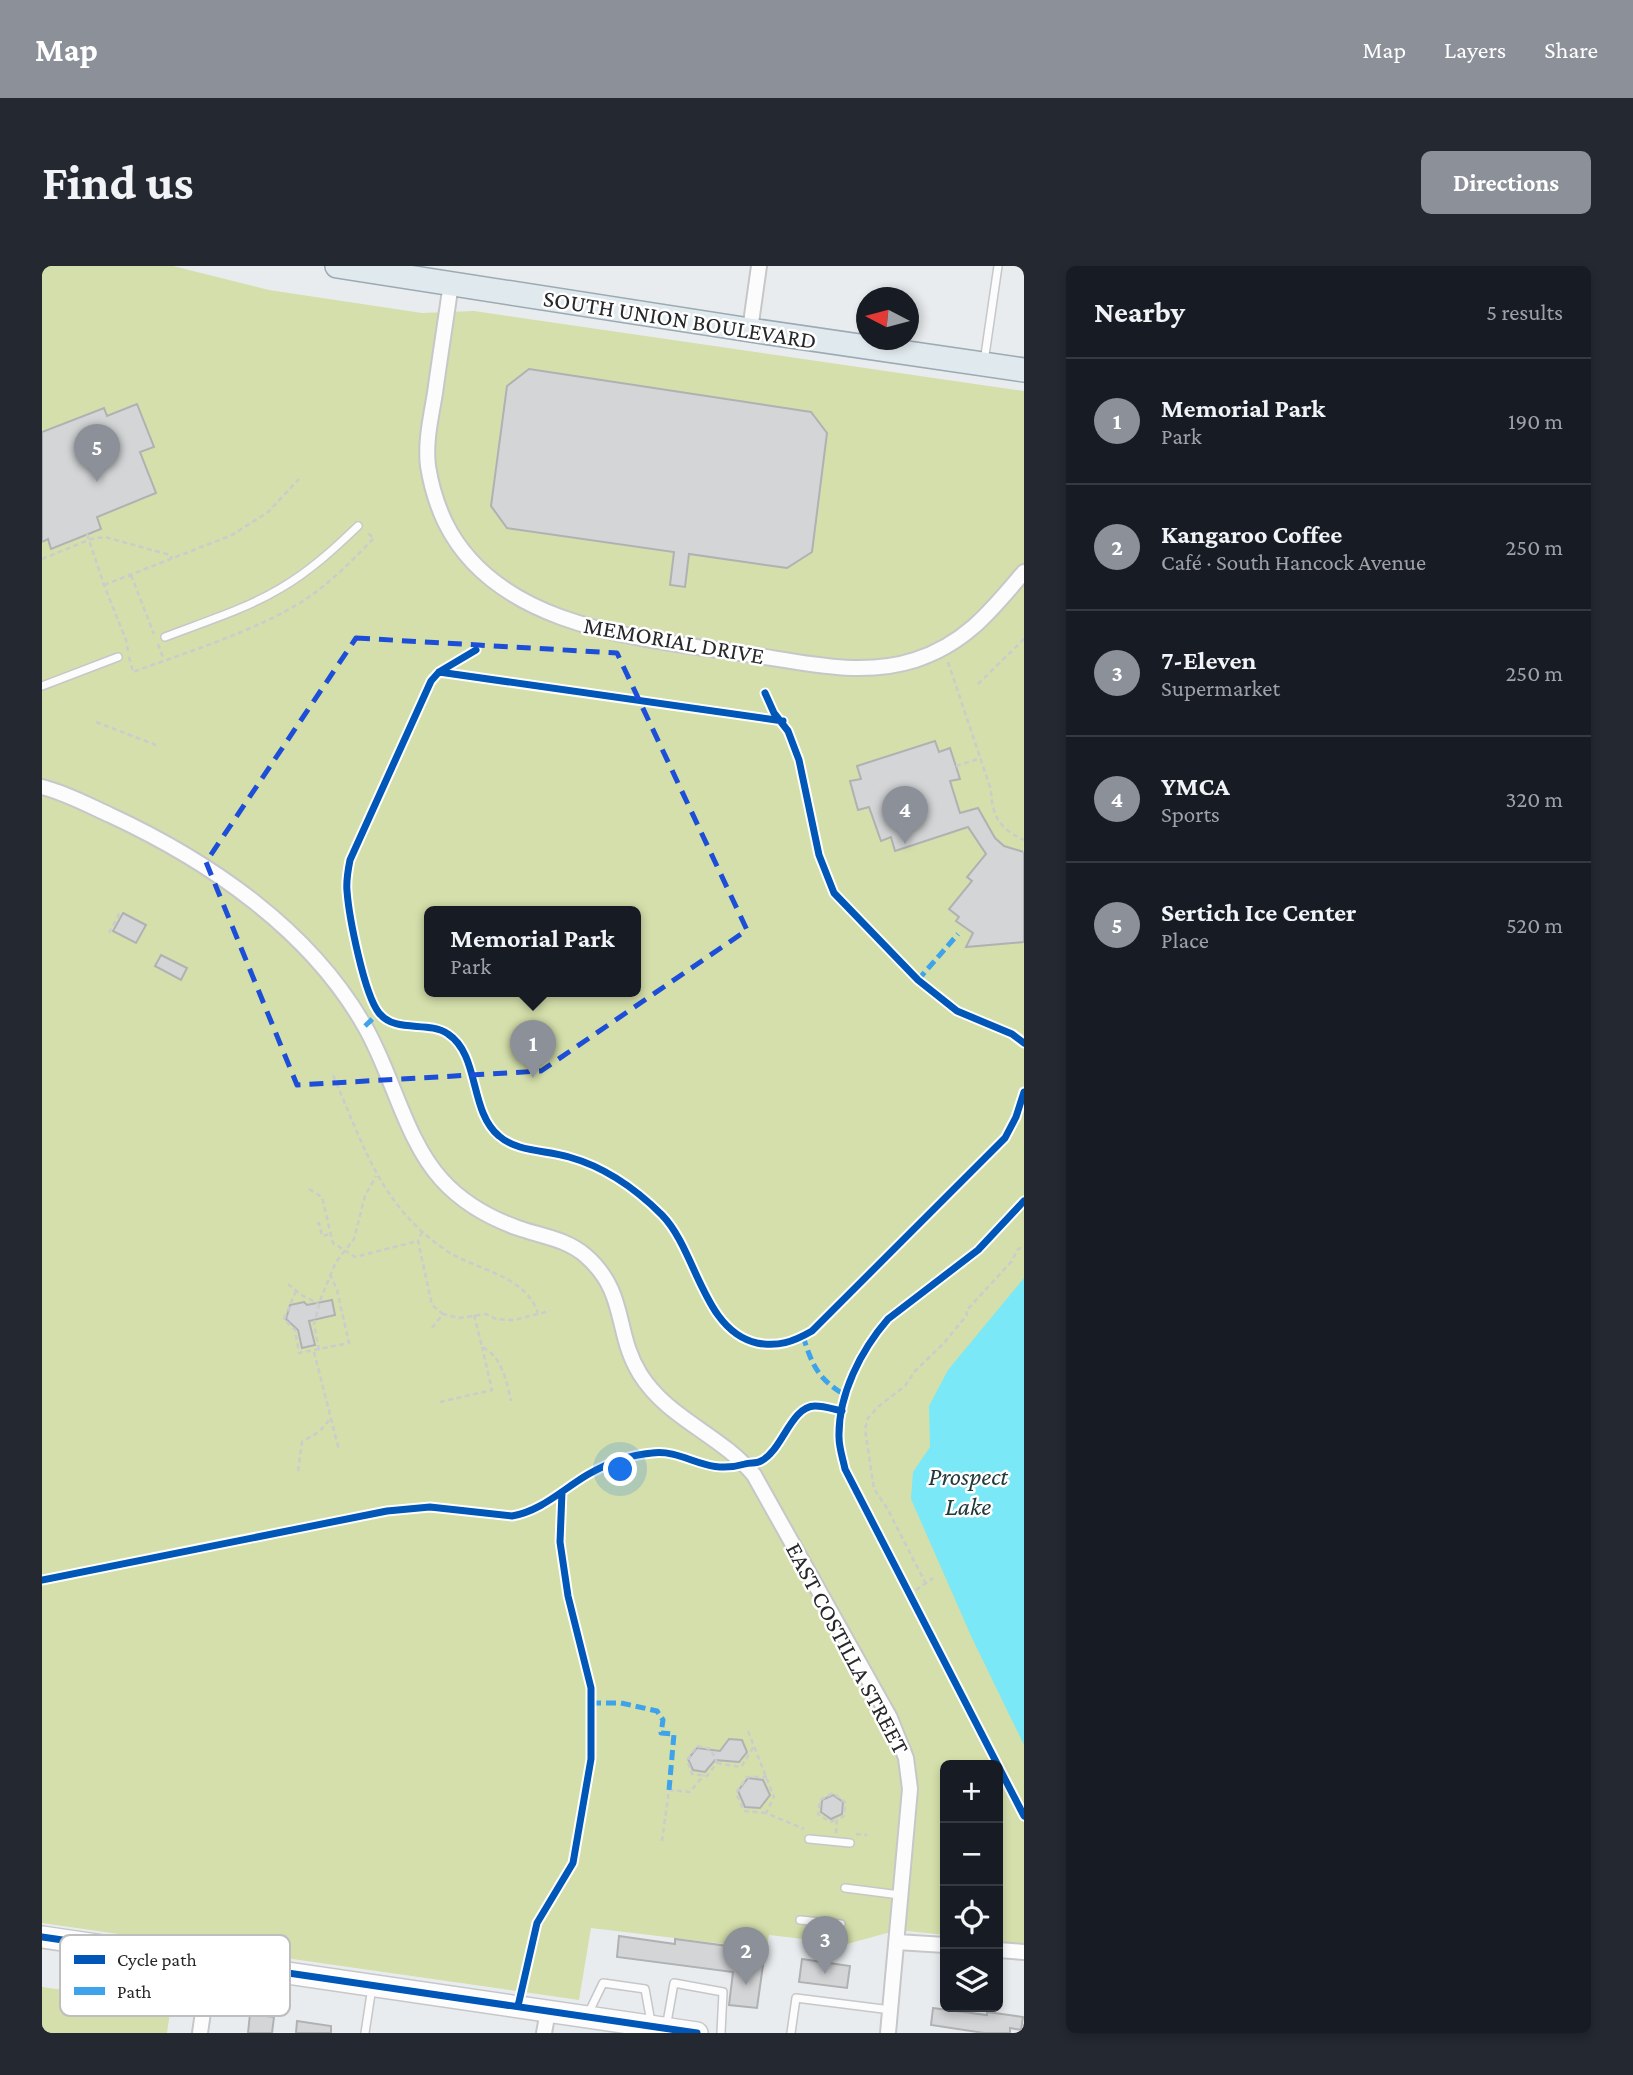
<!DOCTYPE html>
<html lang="en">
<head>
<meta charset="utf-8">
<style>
	:root { --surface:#171b24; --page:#242831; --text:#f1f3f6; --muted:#9ea1a6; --line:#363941; --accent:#8c9099 }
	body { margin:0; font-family:"Crimson Pro",serif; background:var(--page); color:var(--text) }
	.controls { position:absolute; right:21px; bottom:21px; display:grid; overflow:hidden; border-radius:10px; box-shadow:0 4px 10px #0003 }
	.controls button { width:63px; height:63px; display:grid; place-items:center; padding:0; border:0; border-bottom:2px solid var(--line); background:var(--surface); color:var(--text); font:35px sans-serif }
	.compass { position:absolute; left:814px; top:21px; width:63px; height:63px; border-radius:50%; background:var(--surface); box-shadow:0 4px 10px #0003; rotate:276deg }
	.you { position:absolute; left:579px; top:1204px; width:24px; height:24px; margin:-18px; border:5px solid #fff; border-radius:50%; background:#1a73e8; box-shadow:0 0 0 10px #1a73e833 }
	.badge { display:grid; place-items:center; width:46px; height:46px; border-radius:50%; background:var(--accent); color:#fff; font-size:23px; font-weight:700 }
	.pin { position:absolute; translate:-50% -58px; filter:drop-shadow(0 2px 4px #0008) }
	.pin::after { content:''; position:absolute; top:37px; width:24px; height:21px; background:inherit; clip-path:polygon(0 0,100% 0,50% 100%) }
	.popup { position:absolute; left:382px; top:640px; width:217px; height:91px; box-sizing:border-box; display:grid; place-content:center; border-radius:10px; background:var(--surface); filter:drop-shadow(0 2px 5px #0005); font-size:23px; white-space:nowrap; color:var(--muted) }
	.popup b { font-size:26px; color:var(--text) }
	.popup::after { content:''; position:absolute; left:50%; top:100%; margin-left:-14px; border:14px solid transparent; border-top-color:var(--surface) }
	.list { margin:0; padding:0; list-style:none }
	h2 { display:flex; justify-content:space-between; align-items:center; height:91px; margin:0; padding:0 28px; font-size:30px }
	h2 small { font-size:23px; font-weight:400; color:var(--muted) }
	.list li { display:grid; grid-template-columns:46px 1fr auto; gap:21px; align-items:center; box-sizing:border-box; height:126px; padding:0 28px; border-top:2px solid var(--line) }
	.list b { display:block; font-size:26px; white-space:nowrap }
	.list p { margin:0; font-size:23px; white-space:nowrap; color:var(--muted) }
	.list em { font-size:23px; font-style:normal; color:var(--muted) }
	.icon { flex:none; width:38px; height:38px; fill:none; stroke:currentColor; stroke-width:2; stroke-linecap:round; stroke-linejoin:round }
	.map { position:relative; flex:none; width:982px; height:1767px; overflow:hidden; border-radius:10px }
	header { display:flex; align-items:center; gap:42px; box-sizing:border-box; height:98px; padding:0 35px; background:var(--accent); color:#fff }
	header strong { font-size:33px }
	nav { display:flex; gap:38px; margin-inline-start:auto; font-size:24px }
	.intro { display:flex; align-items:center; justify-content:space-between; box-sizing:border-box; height:168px; padding:0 42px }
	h1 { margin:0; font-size:49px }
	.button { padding:18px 32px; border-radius:10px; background:var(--accent); color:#fff; font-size:24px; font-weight:700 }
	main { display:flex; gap:42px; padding:0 42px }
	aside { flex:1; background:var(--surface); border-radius:10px; box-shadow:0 4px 10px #0003 }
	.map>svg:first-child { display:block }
	.green { fill:#d4dfab; fill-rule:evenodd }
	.water { fill:#7ae8f6 }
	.building { fill:#d3d5d6; stroke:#b0b1b3; stroke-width:2 }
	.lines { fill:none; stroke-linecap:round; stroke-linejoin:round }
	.service-casing { stroke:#c5c7c9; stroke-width:10 }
	.minor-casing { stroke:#c5c7c9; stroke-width:18 }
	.secondary-casing { stroke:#c5c7c9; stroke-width:24 }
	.primary-casing { stroke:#9babb3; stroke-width:26 }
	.path { stroke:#cbcccc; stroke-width:2.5; stroke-dasharray:5 3.5; stroke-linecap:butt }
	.service { stroke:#fcfcfc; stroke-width:7 }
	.minor { stroke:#fcfcfc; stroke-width:14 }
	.secondary { stroke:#fcfcfc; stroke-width:21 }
	.primary { stroke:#e0e9ed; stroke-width:23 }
	.quiet { stroke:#3ea3eb; stroke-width:5; stroke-dasharray:10 5; stroke-linecap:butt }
	.cycleway-casing { stroke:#fff; stroke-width:11 }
	.cycleway { stroke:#0057b8; stroke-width:7 }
	.marked { fill:none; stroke:#1d4ed8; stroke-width:5; stroke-dasharray:14 9; stroke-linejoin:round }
	.labels { text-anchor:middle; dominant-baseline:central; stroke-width:5; stroke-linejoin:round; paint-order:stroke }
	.street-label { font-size:24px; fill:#27282a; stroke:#fff }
	.water-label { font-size:26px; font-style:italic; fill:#203a3d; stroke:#fff }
	.key { fill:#fff; stroke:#bebebf; stroke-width:2 }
	.key-label { font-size:19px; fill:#27282a }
</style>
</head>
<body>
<header>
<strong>Map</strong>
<nav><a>Map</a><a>Layers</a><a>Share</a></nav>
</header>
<div class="intro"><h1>Find us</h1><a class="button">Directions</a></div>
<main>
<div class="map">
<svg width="982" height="1767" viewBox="0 0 982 1767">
	<rect width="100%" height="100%" fill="#e9ecee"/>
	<path class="green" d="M0,0H131L227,24L380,47L432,45L982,125V1678L956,1675V1499H903V1669L856,1664L805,1678L727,1669L724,1683L549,1662L537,1734L0,1657ZM388,646H594V726H388Z
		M0,1721L129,1739L125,1767H0Z"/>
	<path class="water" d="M982,1012V1479L930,1372L869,1233L871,1206L888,1181L887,1140L906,1104Z"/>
	<path class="building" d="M487,103L769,146L785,167L770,286L745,302L647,288L643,321L628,319L632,286L465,262L449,240L465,120Z
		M95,138L112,181L98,186L114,227L55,251L59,263L9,283L6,273L0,276V166L62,142L65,150Z
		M893,475L897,486L908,482L918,513L908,515L918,547L936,542L953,572L962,580L982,586V676L924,681L931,667L914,655L917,651L907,643L930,615L925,611L944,588L926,561L853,585L849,571L839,575L827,541L816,544L808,515L819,513L815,500Z
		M81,647L104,659L94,677L71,665Z
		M119,689L145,702L139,714L113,700Z
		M290,1034L293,1049L267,1055L273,1079L260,1082L256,1064L244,1053L248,1039L262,1036L265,1039Z
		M687,1473L700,1474L705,1486L697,1496L673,1494L663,1506L651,1504L646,1493L655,1482L678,1485Z
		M706,1512L721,1514L728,1529L718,1542L703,1541L696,1525Z
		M791,1529L801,1536L800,1548L789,1553L779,1546L780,1534Z
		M577,1670L633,1678V1673L723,1685L715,1742L687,1739L691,1706L575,1691Z
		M760,1693L808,1700L805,1722L757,1716Z
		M891,1742L945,1749V1746L981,1751L979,1764L968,1762V1767H942L889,1759Z
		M208,1748L232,1751L230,1767H206Z
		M255,1755L289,1760V1767H254Z"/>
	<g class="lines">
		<defs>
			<path id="service" d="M942,96L956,0
				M123,371C162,356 204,343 239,322C268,305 292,283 316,260
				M0,420L76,391
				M767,1573L808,1577
				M803,1622L858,1629
				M758,1654L799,1658
				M546,1748L561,1717L603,1723L609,1756
				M624,1762L632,1717L681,1726L679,1767
				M323,1767L330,1721
				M749,1767L754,1732L849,1744"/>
			<path id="minor" d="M409,17C404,53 398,90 393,127C389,151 383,176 386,200C389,219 395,239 403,256C456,365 606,373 711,389C763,397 821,411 873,394C923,378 949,345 982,306
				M708,64L717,0
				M0,521C24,527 46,539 68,549C167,595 267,663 322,759C350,806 363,874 400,914C420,936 448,952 476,962C499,970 525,973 544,990C586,1027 572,1066 598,1108C626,1153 678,1168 712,1209L848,1452L864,1492L868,1523L846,1767
				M855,1676L903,1679
				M956,1684L982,1686
				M158,1767L168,1697
				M502,1767L506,1745"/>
			<path id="secondary" d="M0,1671L655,1767"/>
			<path id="primary" d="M295,0L708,64L982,104"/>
		</defs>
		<use href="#service" class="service-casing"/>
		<use href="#minor" class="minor-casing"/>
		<use href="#secondary" class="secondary-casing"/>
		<use href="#primary" class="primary-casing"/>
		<path class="path" d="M45,268L62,319L84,374L86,385
			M0,293L49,273L63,271L128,289L130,292
			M89,309L112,368
			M62,319L190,269L226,246L257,213
			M116,378L122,394
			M87,391L91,406C145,386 217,364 264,333C289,316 311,294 332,272L324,266
			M906,396L949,524C950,551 958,563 982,574
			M936,418L982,373
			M54,456L114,479
			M914,500L939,492
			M982,586V584
			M67,667L78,646
			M291,809C320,876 338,939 402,983C433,1005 482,1007 496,1047
			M267,923L280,931L291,977L313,991L376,975
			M275,958L277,957L280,970L288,968
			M380,966L376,975L390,1039L401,1048
			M246,1018L261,1030L276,1037
			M254,1025L242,1053L253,1064L257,1087L307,1077L295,1024L288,1008
			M432,1049L440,1081C459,1089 465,1116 469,1135
			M390,1062L401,1048L417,1052L444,1048L454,1053L472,1054L508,1045
			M277,1084L272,1058L279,1032L294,996L312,973L323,930L334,910
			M272,1086L297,1184
			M398,1136L450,1124L440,1081
			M256,1205L260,1176L278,1165L288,1153
			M884,1318L845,1242L832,1223L823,1163L826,1152L837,1140L863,1120L873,1105L901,1078L925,1049L924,1045L970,995L975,984L982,980
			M867,1329L891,1312
			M706,1465L732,1531L724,1547L762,1563
			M655,1480L669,1483L675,1497L665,1510L650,1508L645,1494Z
			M675,1497L699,1501L712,1480
			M724,1547L702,1545L694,1527L705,1511H725
			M794,1567L795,1554L802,1550L803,1536L791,1527L778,1534L776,1548L788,1556L795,1554
			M814,1568L825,1569
			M620,1575L627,1524L648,1526L662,1509"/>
		<use href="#service" class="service"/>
		<use href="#minor" class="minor"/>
		<use href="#secondary" class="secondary"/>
		<use href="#primary" class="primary"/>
		<path class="quiet" d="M876,714L916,668
			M323,760L337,747
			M761,1070C770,1099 776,1113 803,1129
			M549,1437H579L615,1445L621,1454L619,1467L632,1468L627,1524"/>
		<defs>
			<path id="cycleway" d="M434,384L397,406L389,415L308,594C306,604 304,615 305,625C307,651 322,728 337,747C354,768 386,754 406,768C438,789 427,845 457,870C475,886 504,884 527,891C563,901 594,923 620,949C655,985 661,1065 715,1077C736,1081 751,1076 770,1065L963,872L974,851L982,826
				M397,406L741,455
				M723,427L732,447L746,465L757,494L777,589L792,627L876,714L915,745L970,768L982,777
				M982,935L936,984L846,1053C819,1084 796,1129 797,1171C797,1182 801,1193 803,1203L982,1550
				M0,1314L345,1245L388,1241L470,1250C499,1245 520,1224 545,1209C564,1198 587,1189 610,1187C644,1183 662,1210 703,1198C708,1196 714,1198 719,1195C740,1185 749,1140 773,1140C782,1140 791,1143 800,1145
				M0,1671L655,1767
				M476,1740L495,1657L531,1597L549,1493V1422L526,1330L518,1276L520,1226"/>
		</defs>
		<use href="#cycleway" class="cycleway-casing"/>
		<use href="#cycleway" class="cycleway"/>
	</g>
	<path class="marked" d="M314,372L575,387L705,664L499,805L255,819L164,596Z"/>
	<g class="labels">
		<g class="street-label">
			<text transform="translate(638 53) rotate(9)">SOUTH UNION BOULEVARD</text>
			<text transform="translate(632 374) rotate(10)">MEMORIAL DRIVE</text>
			<text transform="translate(806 1382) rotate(62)">EAST COSTILLA STREET</text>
		</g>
		<g class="water-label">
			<text x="926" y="1210">Prospect<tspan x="926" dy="30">Lake</tspan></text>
		</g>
	</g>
	<rect x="18" y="1669" width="230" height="81" rx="10" class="key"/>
	<rect x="32" y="1689" width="31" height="9" fill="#0057b8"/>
	<rect x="32" y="1721" width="31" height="8" fill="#3ea3eb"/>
	<g class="key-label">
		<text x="75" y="1700">Cycle path</text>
		<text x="75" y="1732">Path</text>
	</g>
</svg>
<div class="controls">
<button>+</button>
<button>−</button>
<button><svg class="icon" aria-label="locate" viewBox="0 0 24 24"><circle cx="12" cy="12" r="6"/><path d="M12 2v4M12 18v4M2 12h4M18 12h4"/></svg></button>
<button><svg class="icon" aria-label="layers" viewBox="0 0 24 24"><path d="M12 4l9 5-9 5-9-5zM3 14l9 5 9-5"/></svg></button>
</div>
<svg class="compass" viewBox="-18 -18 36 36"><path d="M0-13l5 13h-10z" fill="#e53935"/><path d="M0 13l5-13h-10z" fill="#9ea1a6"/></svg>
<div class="you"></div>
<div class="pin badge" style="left:491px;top:812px">1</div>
<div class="popup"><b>Memorial Park</b>Park</div>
<div class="pin badge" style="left:704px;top:1719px">2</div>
<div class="pin badge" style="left:783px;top:1708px">3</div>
<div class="pin badge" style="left:863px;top:578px">4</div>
<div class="pin badge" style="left:55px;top:216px">5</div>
</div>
<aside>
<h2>Nearby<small>5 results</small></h2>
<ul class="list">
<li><span class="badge">1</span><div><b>Memorial Park</b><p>Park</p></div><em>190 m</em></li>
<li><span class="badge">2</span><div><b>Kangaroo Coffee</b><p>Café · South Hancock Avenue</p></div><em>250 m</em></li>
<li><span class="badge">3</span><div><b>7-Eleven</b><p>Supermarket</p></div><em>250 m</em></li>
<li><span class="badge">4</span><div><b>YMCA</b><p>Sports</p></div><em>320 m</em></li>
<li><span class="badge">5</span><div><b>Sertich Ice Center</b><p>Place</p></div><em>520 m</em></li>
</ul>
</aside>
</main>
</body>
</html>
